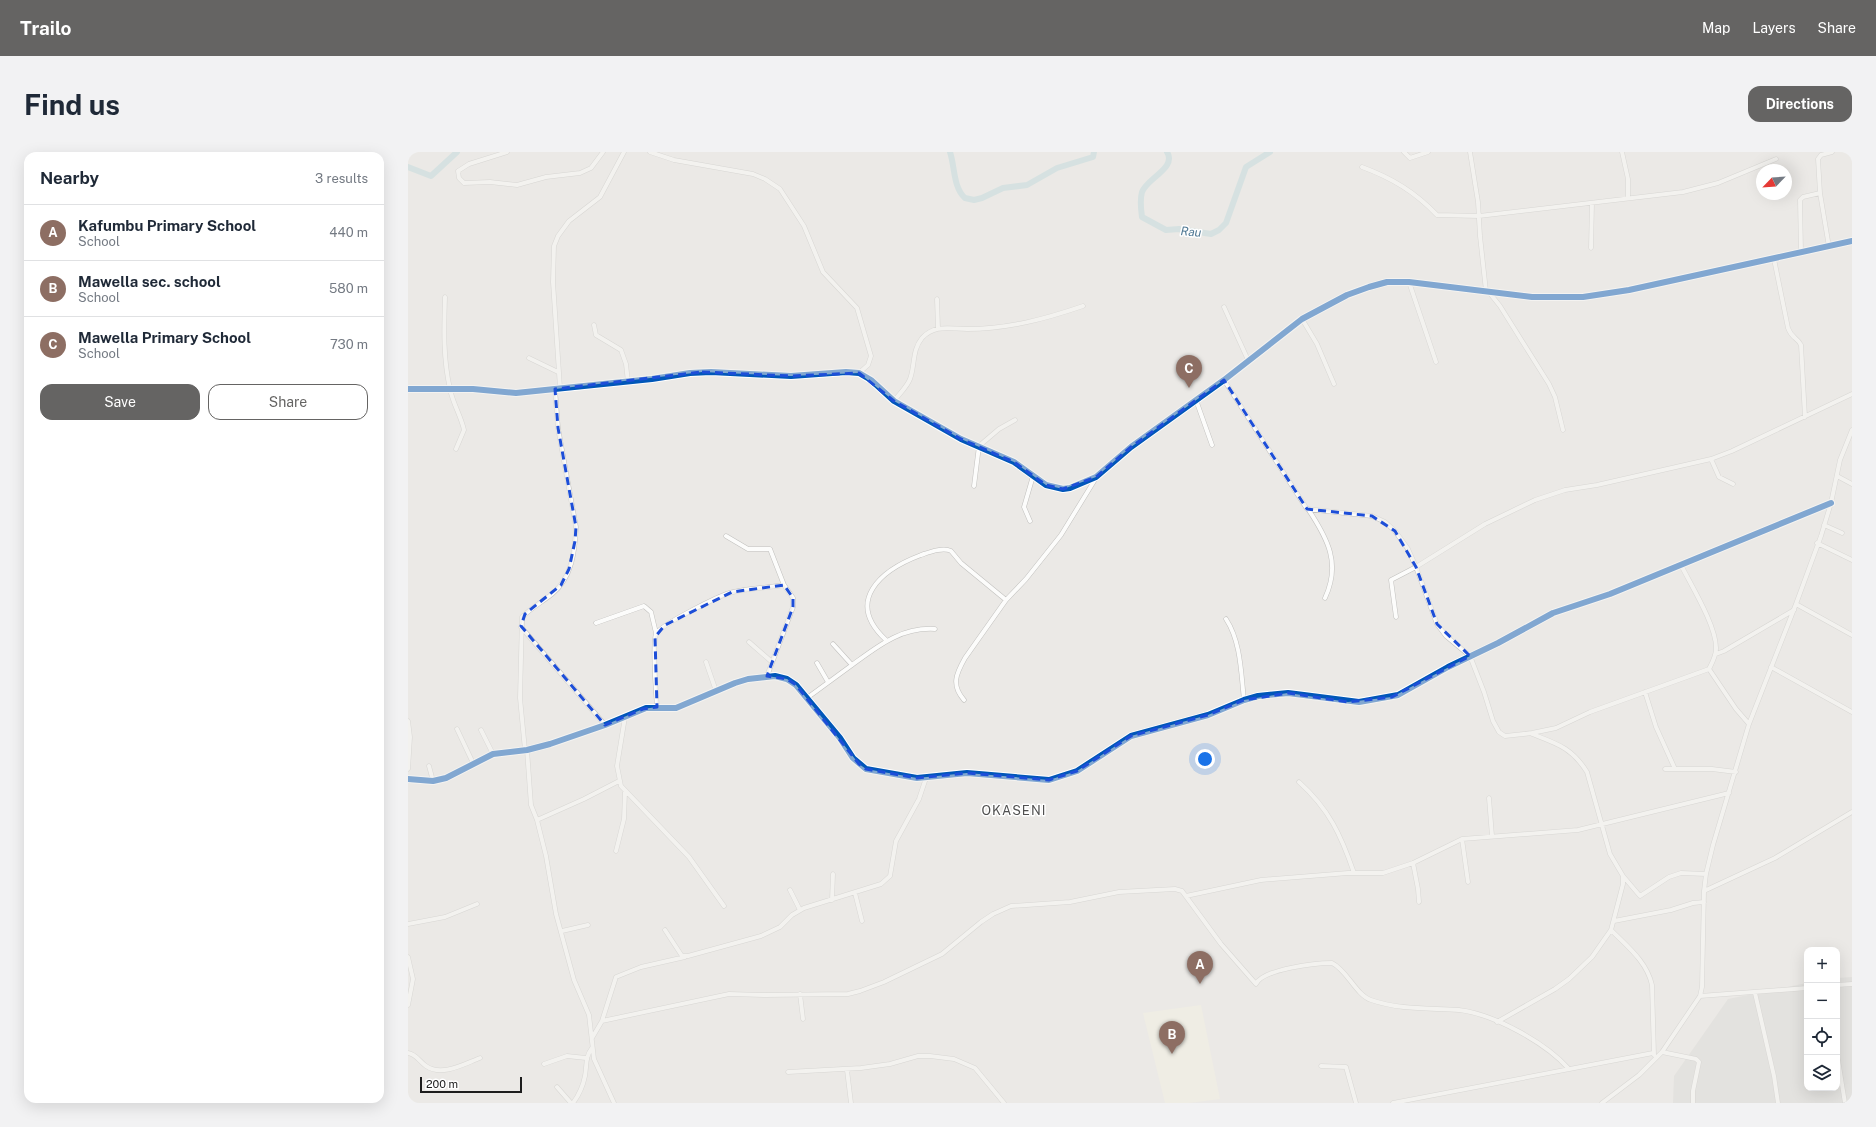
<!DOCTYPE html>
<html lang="en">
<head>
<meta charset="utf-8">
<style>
	:root { --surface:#fff; --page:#f2f2f3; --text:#1f2937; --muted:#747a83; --line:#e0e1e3; --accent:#656463 }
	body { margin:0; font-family:"Public Sans",sans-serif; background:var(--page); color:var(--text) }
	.controls { position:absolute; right:12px; bottom:12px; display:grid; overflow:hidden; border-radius:8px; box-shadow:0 4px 16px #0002 }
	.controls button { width:36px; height:36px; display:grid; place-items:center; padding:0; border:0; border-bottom:1px solid var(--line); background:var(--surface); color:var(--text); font:20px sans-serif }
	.compass { position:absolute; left:1348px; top:12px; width:36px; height:36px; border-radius:50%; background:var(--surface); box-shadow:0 4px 16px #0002; rotate:245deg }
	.scale { position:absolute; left:12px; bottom:10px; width:102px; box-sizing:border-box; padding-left:4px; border:2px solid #1d1d1d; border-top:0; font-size:11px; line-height:14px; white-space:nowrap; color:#1d1d1d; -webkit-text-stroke:3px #fff; paint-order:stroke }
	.you { position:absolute; left:797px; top:607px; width:14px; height:14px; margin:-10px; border:3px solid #fff; border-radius:50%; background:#1a73e8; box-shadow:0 0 0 6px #1a73e833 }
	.badge { display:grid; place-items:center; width:26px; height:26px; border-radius:50%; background:var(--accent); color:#fff; font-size:13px; font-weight:700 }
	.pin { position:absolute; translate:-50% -33px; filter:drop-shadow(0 1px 2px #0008) }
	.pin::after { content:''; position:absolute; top:21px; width:14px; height:12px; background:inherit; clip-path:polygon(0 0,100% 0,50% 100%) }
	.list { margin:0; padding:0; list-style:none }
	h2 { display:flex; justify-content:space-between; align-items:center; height:52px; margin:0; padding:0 16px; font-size:17px }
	h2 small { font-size:13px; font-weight:400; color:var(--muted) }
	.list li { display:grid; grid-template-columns:26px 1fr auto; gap:12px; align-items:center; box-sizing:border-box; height:56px; padding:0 16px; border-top:1px solid var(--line) }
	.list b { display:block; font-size:15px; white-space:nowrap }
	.list p { margin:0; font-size:13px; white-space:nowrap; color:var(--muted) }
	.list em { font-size:13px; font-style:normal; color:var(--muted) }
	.actions { display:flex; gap:8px; padding:12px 16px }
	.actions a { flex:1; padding:9px 0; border:1px solid var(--accent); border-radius:12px; text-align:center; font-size:14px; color:var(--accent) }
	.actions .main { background:var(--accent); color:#fff }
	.icon { flex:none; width:22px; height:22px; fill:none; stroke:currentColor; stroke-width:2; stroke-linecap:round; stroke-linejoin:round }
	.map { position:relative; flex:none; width:1444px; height:951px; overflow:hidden; border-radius:12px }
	header { display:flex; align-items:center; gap:24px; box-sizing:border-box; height:56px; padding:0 20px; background:var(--accent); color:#fff }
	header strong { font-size:19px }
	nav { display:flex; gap:22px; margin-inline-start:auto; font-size:14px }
	.intro { display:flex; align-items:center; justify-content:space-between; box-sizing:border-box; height:96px; padding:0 24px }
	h1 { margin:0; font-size:28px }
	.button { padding:10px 18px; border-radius:12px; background:var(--accent); color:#fff; font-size:14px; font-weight:700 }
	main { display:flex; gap:24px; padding:0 24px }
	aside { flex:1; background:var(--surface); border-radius:12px; box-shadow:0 4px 16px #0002 }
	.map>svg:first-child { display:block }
	.residential { fill:#dad9d7 }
	.education { fill:#f4f1e2 }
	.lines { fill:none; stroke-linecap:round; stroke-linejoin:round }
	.river { stroke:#bdd8db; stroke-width:6 }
	.minor-casing { stroke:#c1c0be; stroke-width:5 }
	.minor { stroke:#fcfcfb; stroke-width:4 }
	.cycleway-casing { stroke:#fff; stroke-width:8 }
	.cycleway { stroke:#0057b8; stroke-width:6 }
	.marked { fill:none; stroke:#1d4ed8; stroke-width:3; stroke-dasharray:8 5; stroke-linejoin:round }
	.labels { text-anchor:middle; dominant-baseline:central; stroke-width:3; stroke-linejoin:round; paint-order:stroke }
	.water-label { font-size:12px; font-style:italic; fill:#4e7793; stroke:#fff }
	.quarter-label { font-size:13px; letter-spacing:1px; fill:#505050; stroke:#fff }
</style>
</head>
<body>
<header>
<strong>Trailo</strong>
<nav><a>Map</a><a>Layers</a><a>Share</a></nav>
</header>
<div class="intro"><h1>Find us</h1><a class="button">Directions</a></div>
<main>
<aside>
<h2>Nearby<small>3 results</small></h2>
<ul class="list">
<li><span class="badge" style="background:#8d6e63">A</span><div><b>Kafumbu Primary School</b><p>School</p></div><em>440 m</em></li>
<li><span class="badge" style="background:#8d6e63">B</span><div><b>Mawella sec. school</b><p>School</p></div><em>580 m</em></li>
<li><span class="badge" style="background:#8d6e63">C</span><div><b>Mawella Primary School</b><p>School</p></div><em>730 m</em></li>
</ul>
<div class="actions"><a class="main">Save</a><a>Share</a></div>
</aside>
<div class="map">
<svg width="1444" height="951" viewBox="0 0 1444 951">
	<rect width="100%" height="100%" fill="#ebe9e6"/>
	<path class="residential" d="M1444,825V951H1265L1266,924L1320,847L1399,831V936H1429V826Z"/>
	<path class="education" d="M793,853L812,947L781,951H757L735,861Z"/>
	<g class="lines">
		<path class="river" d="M542,0C547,15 545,35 557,46L566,48L574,46L595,36L619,33L649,16L685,5L686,0
			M759,0C769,16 739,26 734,40C732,47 733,58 734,65L758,78L771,77L803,82L811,78L818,71L838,15L862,0
			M0,15L23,24L49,0"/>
		<defs>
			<path id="minor" d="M99,0L61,12L50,19L51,26L56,31L82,30L109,33L138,25L172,21L183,16L195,0
				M242,0L266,8L345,22L357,27L372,37L396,74L415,120L449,156L463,204L460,213L451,221
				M996,0L1002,6L1020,0
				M1062,0L1070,50L1072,84L1078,139
				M1214,0L1220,27V46
				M954,15C984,26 1007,40 1029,63L1071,64L1275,40L1310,31L1368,7
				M1421,95L1412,41L1410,7L1413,3L1424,0
				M1183,96L1184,51
				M1393,100L1392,48L1395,45L1412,41
				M1366,107L1380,176C1384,187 1389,185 1393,193L1397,265
				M1001,130L1028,210
				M1080,139L1092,154L1141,232L1147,245L1155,278
				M37,145C36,177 35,206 42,237C45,252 53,264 56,278L48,297
				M529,147L530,176
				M816,155L840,208
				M894,167L909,192L926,232
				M186,173L188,183L213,198L218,212L220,230
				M121,206L150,220
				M816,228L899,357L964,364L977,370L987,379L1000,397L1008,415L1029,472L1038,484L1062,504L1076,540L1085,569L1091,580L1097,584L1124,581L1148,576L1182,560L1301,517C1304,511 1308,504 1308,497C1309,475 1283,433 1273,413
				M152,236L145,130L146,94L150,84L161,69L192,45L216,0
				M0,237H65L108,241L244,227L282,221L303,220L383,224L438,220L451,221L463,228L486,249L553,287L606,310L638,333L655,337L662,336L688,325L723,295L816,228L894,167L939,143L961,135L979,130H1001L1124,145H1175L1221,138L1444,89
				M788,248L804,293
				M486,249C491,242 499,235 502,227C507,214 504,198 514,186C527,172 542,177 559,177C600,177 637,167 675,154
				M1303,307L1311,325L1325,332
				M1429,324L1444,332
				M566,334L571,294L591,277L607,268
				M900,357C920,387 933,412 917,446
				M622,369L616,355L625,324
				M1416,373L1434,381
				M318,384L340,397H362L376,433L385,446V455L359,524
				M1409,391L1444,408
				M1388,452L1444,483
				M988,465L983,428L1008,415L1077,372L1127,348L1157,338L1189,333L1303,307L1324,299L1444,242
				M818,467C833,490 833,521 836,548
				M188,471L236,454L243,460L248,481
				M113,475L197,573
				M478,488C436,449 473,418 513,403C522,400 535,395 543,399L553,411L598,448
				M341,490L364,510
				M425,492L444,513
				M1308,502L1316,499L1386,458
				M298,510L308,539
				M409,511L420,530
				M1363,515L1444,560
				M1301,517L1328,557L1341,572
				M1237,540L1248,575L1267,617
				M399,546C414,535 429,524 444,513C470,494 493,475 527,477
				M556,548C543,533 548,522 557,506L598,448L618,427L653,383L688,326
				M249,555C248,541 244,493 248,482C252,473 314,442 325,440C342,436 359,436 376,433
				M217,565L209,614L213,634L281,705L316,754
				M0,569L2,585L0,617
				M49,577L65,611
				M73,578L85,602
				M117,598L112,546L114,465C123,456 134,450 144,442C164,426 167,399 168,375L150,276L147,237
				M119,598L123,653L129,668L138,704L148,762L166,828L181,863L186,907L206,951
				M21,614L25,629
				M1257,617H1304L1328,620
				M0,627L25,629L38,626L85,602L119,598L142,592L197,573L238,556H268L327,531L340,527L367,524L379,527L388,533L432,586L445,606L458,617L509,626L559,621L641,628L669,619L723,584L800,563L836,548L850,544L880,541L951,550L990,543L1040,515L1090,491L1145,461L1202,442L1423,351
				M891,630C921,657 933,683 946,721
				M1081,646L1084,684
				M129,668L176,647L211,629
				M1054,687L1060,730
				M208,699L216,667L217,640
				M1005,711L1010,737L1011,750
				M1215,724L1232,744L1261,725L1273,721L1298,722
				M382,738L392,758
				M1296,739L1367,706L1444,660
				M447,741L454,769
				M778,744L853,728L940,721H975L1005,711L1054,687L1170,678L1321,641
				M424,748L425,722
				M1206,769L1263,758L1285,751L1296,750
				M0,772L37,765L69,752
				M257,778L274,804H280L353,784L372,775L384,763L396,756L473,732L482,724L488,689L511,647L518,626
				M1203,778C1220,795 1239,810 1244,833L1246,903
				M154,779L180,773
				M0,805L5,827L0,853
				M1429,833L1444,832
				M1347,841L1366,924L1370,951
				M392,842L395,867
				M1292,844L1399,836
				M194,869L208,825L233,815L277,805
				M1089,870L1147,837L1161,827L1184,805L1203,778L1215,732V724L1202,702L1179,620C1164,596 1150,592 1124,582
				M184,886L194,869L321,842L357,843L440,842L452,839L476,830L534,802L573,770L585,762L603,754L662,750L711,740L767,737L774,739L813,792L848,832C855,817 908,811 924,811C939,818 948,843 963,848C992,858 1021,856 1051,858C1086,862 1138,891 1161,917
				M1254,900L1288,907L1291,910L1285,939V951
				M0,901C8,902 11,909 18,914C34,925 56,912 72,906
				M1429,902L1437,951
				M136,912L159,904L178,906
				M913,914L938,915L948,951
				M439,918L443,951
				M380,920L453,916L482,912L510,904H522L546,907L567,916L596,951
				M149,935L163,951
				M165,951C171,943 175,934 177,924C179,913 177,905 184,896
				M985,951L1245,901
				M1194,951L1231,923L1254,900L1292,844L1294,835L1296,739L1298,722L1305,693L1341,572L1388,452L1413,384L1423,351L1432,308L1444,278"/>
		</defs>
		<use href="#minor" class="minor-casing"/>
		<use href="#minor" class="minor"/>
		<defs>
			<path id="cycleway" d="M0,237H65L108,241L244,227L282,221L303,220L383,224L438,220L451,221L463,228L486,249L553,287L606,310L638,333L655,337L662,336L688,325L723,295L816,228L894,167L939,143L961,135L979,130H1001L1124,145H1175L1221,138L1444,89
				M0,627L25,629L38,626L85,602L119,598L142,592L197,573L238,556H268L327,531L340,527L367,524L379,527L388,533L432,586L445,606L458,617L509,626L559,621L641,628L669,619L723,584L800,563L836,548L850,544L880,541L951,550L990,543L1040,515L1090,491L1145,461L1202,442L1423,351"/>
		</defs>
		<use href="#cycleway" class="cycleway-casing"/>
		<use href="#cycleway" class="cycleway"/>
	</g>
	<path d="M0 0H1444V951H0ZM294,220L383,224L451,221L486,249L553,287L606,310L638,333L655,337L688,325L723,295L816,228L899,357L964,364L987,379L1008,415L1029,472L1062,504L984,545L940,550L880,541L836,548L800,563L723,584L669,619L641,628L559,621L509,626L458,617L451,612L388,533L379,527L359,524L385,455V446L376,433L324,440L257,473L247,485L249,555L235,557L197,573L113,474L117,462L153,433L161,417L167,389L168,375L150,276L147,237Z" fill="#ebe9e6" fill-opacity=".55" fill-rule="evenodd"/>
	<path class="marked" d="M294,220L383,224L451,221L486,249L553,287L606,310L638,333L655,337L688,325L723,295L816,228L899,357L964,364L987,379L1008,415L1029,472L1062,504L984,545L940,550L880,541L836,548L800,563L723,584L669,619L641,628L559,621L509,626L458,617L451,612L388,533L379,527L359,524L385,455V446L376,433L324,440L257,473L247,485L249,555L235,557L197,573L113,474L117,462L153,433L161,417L167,389L168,375L150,276L147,237Z"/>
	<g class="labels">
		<g class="water-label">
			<text transform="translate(783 80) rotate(5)">Rau</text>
		</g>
		<g class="quarter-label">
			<text x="606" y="658">OKASENI</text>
		</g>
	</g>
</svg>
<div class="controls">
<button>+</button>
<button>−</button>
<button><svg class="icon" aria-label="locate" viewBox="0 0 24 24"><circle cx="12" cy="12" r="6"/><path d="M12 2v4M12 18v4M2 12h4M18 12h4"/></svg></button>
<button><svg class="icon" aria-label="layers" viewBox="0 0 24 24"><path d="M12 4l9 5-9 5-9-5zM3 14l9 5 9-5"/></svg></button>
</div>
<svg class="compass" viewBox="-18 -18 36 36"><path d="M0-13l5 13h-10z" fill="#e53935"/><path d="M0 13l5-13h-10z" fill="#747a83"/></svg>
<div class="scale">200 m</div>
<div class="you"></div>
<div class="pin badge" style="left:792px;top:832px;background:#8d6e63">A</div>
<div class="pin badge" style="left:764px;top:902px;background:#8d6e63">B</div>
<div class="pin badge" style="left:781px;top:236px;background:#8d6e63">C</div>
</div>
</main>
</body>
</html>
